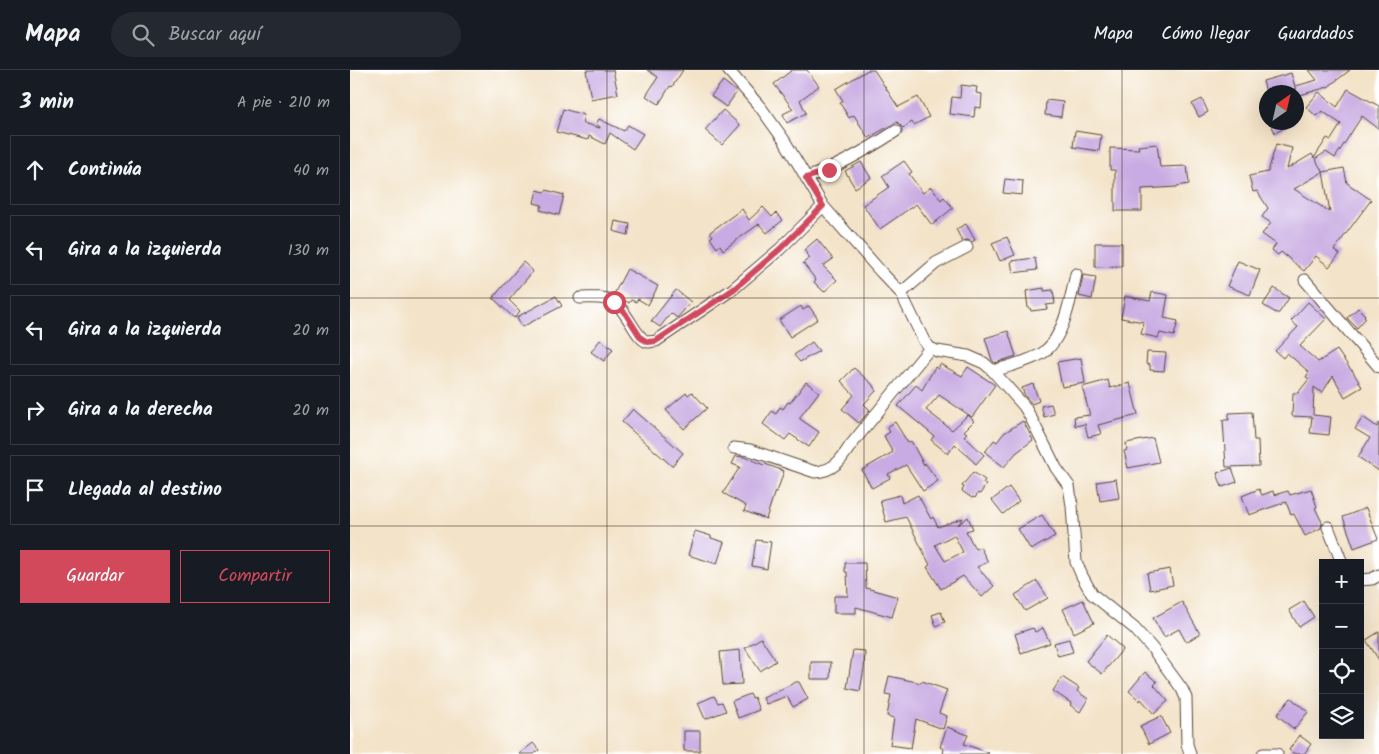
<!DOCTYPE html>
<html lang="es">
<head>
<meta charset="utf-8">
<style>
	:root { --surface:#171b24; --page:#242831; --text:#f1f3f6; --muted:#9ea1a6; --line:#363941; --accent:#d1495b }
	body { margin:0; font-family:Kalam,sans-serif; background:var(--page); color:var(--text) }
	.controls { position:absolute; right:15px; bottom:15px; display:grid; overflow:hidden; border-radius:0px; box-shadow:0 5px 20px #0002 }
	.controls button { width:45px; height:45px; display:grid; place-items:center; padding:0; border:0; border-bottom:1px solid var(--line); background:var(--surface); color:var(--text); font:25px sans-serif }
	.compass { position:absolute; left:909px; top:15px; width:45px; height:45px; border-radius:50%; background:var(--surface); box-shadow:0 5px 20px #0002; rotate:34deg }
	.stop { position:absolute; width:15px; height:15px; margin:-11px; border:4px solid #d1495b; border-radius:50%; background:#fff }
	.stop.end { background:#d1495b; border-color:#fff; box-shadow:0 1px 5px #0008 }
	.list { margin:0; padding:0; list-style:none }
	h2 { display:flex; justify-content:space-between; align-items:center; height:65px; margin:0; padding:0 20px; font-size:21px }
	h2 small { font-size:16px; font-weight:400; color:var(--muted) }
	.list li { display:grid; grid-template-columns:32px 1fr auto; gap:15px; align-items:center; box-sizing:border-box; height:70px; margin:0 10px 10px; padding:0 10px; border:1px solid var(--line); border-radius:0px }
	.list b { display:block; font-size:19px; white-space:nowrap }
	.list em { font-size:16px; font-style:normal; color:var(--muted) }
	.actions { display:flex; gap:10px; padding:15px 20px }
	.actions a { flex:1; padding:11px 0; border:1px solid var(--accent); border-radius:0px; text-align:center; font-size:18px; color:var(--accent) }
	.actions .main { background:var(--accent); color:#fff }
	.icon { flex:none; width:28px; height:28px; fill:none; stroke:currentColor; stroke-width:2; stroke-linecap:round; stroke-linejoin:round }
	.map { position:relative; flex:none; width:1029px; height:684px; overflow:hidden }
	header { display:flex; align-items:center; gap:30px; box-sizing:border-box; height:70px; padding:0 25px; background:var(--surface); border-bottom:1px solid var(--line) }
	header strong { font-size:24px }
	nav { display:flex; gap:28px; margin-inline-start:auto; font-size:18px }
	.search { width:350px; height:45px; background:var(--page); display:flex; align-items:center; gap:12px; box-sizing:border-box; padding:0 18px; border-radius:28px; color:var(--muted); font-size:19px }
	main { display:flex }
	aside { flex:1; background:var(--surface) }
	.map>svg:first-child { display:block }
	.building { fill:#c8abe2; fill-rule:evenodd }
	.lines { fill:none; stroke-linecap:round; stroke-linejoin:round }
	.minor-casing { stroke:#574638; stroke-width:13 }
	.minor { stroke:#fff; stroke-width:11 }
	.route { stroke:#d1495b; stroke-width:6 }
	.grid { fill:none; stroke:#3b2a1e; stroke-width:1; stroke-opacity:0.55 }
</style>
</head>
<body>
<header>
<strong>Mapa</strong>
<div class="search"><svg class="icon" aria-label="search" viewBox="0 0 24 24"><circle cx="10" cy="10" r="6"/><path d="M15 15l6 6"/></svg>Buscar aquí</div>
<nav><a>Mapa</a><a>Cómo llegar</a><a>Guardados</a></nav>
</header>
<main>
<aside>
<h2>3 min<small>A pie · 210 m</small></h2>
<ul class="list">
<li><svg class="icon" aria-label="ahead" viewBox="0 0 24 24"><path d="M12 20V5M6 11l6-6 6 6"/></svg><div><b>Continúa</b></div><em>40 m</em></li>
<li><svg class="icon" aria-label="left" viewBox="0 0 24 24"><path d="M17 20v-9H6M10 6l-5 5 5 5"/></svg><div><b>Gira a la izquierda</b></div><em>130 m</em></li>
<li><svg class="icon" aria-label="left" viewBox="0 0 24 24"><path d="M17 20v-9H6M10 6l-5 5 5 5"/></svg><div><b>Gira a la izquierda</b></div><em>20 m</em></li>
<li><svg class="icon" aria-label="right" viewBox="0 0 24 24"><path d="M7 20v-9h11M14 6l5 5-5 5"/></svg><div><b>Gira a la derecha</b></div><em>20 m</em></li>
<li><svg class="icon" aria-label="arrive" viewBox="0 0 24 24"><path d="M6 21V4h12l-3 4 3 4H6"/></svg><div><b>Llegada al destino</b></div></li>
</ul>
<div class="actions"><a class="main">Guardar</a><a>Compartir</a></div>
</aside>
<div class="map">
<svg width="1029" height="684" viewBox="0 0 1029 684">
	<rect width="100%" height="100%" fill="#fff"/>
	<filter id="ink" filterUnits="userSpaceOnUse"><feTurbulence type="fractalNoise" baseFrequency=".02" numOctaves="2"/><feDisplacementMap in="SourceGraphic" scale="10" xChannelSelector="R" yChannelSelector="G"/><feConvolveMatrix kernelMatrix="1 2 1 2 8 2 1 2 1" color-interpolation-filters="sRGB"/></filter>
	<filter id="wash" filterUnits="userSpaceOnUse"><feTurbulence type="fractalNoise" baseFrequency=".0096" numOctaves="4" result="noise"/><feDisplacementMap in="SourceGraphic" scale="20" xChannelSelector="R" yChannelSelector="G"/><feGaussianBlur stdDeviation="1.12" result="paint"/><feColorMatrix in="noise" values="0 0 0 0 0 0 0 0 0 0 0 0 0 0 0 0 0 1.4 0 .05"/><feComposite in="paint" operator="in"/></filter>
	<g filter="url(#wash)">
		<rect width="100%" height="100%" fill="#f3e3c8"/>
		<g id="blocks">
			<path class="building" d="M236,0H263L268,24L241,29Z
				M297,0H333L322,17L320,16L309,34L296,26L308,7Z
				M442,0H457L469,16L450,30L456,43L437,53L433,44L443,39L424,14Z
				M518,0H524L548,37L568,27L579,47L564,55L562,52L553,58L547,52L518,68L504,45L499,48L490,33L493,31L486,19Z
				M959,0H1000L978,17L950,25L946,26V22H916L913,11L941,3L946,20V16L967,10Z
				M373,11L387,22L376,37L361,26Z
				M611,15L627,17L626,23L632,24L631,38L625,37L624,47L600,44L602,27L610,28Z
				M998,19L1029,36V59L1012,46L985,88L976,82L965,89L973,102L944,119L980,142L973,102L994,98L997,113L1021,130L984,180L990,184L979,197L966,186L954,201L931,182L928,185L922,180L926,174L912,164L921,153L912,147L918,138L907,121L903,122L899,106L918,102L926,74L942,78L937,99L962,84L964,88L977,68L981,70L991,54L972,41L966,46L956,37L969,22L987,37Z
				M852,29L858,42L849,47L842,34Z
				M696,30L713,32L711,47L695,45Z
				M213,39L234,45L232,53L250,58V57L246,54L249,49L274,61L278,55L293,64L283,79L260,63L255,74L239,66L238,70L206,62Z
				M373,40L390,55L372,75L355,60Z
				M920,52H946L925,63Z
				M725,61L751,65L749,81L723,77Z
				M807,74L810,97L837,96L839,114L827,116V117L792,119V141H765V100H760V78L789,79L788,76Z
				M554,91L562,102L559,104L573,123L581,117L591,130L594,127L603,138L582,155L566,134L530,159L513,135L539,117L532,106Z
				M511,92L521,108L505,118L495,101Z
				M655,109L673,111L672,125L653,123Z
				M187,120L195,122L196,120L214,125L209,145L190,140L192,135L184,133Z
				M413,137L422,147L426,143L433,150L417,163L409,154L373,180L370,175L367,178L360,168L363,166L360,162L392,139L399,150Z
				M265,151L280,154L278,165L263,161Z
				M616,154L625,170L622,172L617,170L612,171L606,159Z
				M657,167L665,185L650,191L642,173Z
				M467,169L483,189L473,196L487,210L474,222L464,212L466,210L453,193L460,188L454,180Z
				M745,173H772V196L745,197Z
				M685,188L687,200L663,203L661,191Z
				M888,191L910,200L900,225L877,216Z
				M173,192L183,201L159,230L170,241L164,248L143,228Z
				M277,199L308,216L298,235L288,229L286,232L281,230L279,233L264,224Z
				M733,205L746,207L742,229L729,226Z
				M694,218V221L703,220L705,234L696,235L697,239L681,241L680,238H678L676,221Z
				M924,218L939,228L929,243H926L913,235Z
				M326,220L341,232L329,246L327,248L321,243L310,257L301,251Z
				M802,222L818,225L814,248L828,251L824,266L810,263L808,268L791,264L794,252L771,248L775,226L800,231Z
				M206,226L212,236L172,257L167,247Z
				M958,232L976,249L950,276L968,292L987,280L1001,300H1002L1012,317L995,327L983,306L972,323L964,317L963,345L981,347L979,365L960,363L962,347L942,346L943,323H948L959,309L956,307L959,302L937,283L933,288L925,281L948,257L941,251Z
				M451,236L453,240L459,236L468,249L440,267L429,250Z
				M1008,238L1015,245L1014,246L1016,248L1007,258L997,248Z
				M658,261L666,286L645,293L642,290L635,268Z
				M250,270L263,279L254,291L241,282Z
				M462,272L469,281L450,292L444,285Z
				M797,282L816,283L814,301L800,300V295L796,294Z
				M731,288L735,313L712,317L707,292Z
				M590,294L612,306L618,297L645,315L622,347L589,325L576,340L602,360L618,345L624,351L614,361L617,363L614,366L634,385L626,394L605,374L598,384L581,370L584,366L548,336L566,315L572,320L585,297L588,299Z
				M504,298L522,314L526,321L514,334L520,340L509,353L492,339L504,325L491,311Z
				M758,310L760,318L780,313L788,345L748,355L751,364L738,367L735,354L725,356L724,347L740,345L732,317Z
				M456,312L469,322L450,347V349L469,362L459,377L440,364L435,370L413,354L422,341L426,344L430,337L433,339L438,332L440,333Z
				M683,314L689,331L682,334L675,326L672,318Z
				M342,322L357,338L334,359L316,340L336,323L338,325Z
				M701,334L704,344L694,347L691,336Z
				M283,339L333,383L322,396L272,352Z
				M902,342L904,370H908L909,396L876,397L873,350H879V343Z
				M1013,347L1027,357L1029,353V401L1008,387L1020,368L1005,359Z
				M673,351L683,370L666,383L654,397L635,382L644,370L647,372L654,363Z
				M545,352L558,373L561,371L574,395L575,393L588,411L573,421L556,395L538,404L540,408L522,418L514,404L512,400L543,382L534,366L540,362L537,357Z
				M803,368L809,392L778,398L774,381L777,380L776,373Z
				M386,386L394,387L414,395L415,394L434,401L427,422L425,421L416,449L394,441L396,436L373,423L390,397L382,394Z
				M882,398L887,412L872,417L867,403Z
				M623,402L635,410L633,413L636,415L630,424L628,423L625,428L623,427L622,428L612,421L614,417L612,416Z
				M766,409L769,428L750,431L747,412Z
				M659,417L669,431L653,444L642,430Z
				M909,419L912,425L923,421L924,425L938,421L940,425L961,419L967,437L965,438L972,452L971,458L955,466L944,444L941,445L936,432L899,445L892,426Z
				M550,425L552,433L568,425L581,449L583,447L588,457L613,448L608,455L618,447L623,459L616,461L625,479L630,477L638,492L627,497L644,516L632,527L613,506L591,519L577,497L580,495L556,447L536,452L530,430ZM604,465L613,482L595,491L585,475Z
				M1016,438L1028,469L1004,478L993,447Z
				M692,445L705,466L681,480L668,459Z
				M345,461L361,466V468L374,472L367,494L338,485Z
				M406,470L421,472L417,499L402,496Z
				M495,493H515L516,518L548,527L542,547L506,537V543H484V526H498L497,502H495Z
				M820,499L823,515L800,520L797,503Z
				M687,511L698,528L675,541L665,525Z
				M733,530L744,553L724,563L713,539Z
				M954,531L964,547L949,557L939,540Z
				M832,532L850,564L836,572L829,559L814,567L803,548Z
				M591,542L595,552L586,556L582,545Z
				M683,558L685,562L693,558L700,573L671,583L665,564Z
				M1029,562V590L1016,570Z
				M757,565L773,579L752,604L736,591Z
				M411,568L426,591L410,601L395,578Z
				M719,569L723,582L708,586L704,573Z
				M390,580L392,614L373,615L370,582Z
				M503,580L515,581L514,598L510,621L497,618Z
				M461,592H481L480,609H461Z
				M795,602L807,612L804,615L818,631L804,644L791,629L790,631L779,621Z
				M539,606L571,613L572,611L597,620L589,643L597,646L593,659L566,649L561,678L540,675L544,648L537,646L541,625L535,624Z
				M712,607L729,618L727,621L738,629L730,642L720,635L721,633L703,621Z
				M446,612H449L458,629L443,637L437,626L416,634L413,628Z
				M400,624L402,628L404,627L409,640L388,648L382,631Z
				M364,626L368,633L372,632L376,641L355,649L348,633Z
				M941,628L958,642L944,659L927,645Z
				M811,646L820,663L799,674L790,656Z
				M597,657L618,665L614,674L639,683L638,684H593L594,679L590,677Z
				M334,661H350V681H334Z
				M949,665L961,674L954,684H945L939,680Z
				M183,673L189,680L184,684H169Z"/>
		</g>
	</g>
	<g filter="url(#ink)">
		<use href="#blocks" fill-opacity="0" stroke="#574638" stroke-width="1"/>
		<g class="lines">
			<defs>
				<path id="minor" d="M378,0L411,38L434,70L473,136L531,202L551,223L574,271L580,278L587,281L618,286L634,293L643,301L674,336L681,348L706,398L719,416L722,436L726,492L732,506L742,524L784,558L802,578L832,619L836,628L837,674L840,684
					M456,108C488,97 517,80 546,61
					M955,210L1029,297
					M551,223L586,193L617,177
					M230,228C241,228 252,226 262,231C277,238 285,269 298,272C301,272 304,271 306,271L383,219L430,179L473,136
					M643,301C656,297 684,290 694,282C714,267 721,227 726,204
					M384,378L400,380L465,402C484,401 491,390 500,376L580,278
					M978,457L992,493
					M1010,510L1022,509L1029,505
					M913,684H927"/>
			</defs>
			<use href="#minor" class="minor-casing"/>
			<use href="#minor" class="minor"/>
		</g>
	</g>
	<g class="lines" filter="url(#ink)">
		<path class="route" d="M264,232L275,243L291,268L298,272L306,271L384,219L430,179L473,136L456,108L479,100"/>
	</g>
	<path class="grid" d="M257,0V684M514,0V684M772,0V684M0,228H1029M0,456H1029"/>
</svg>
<div class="controls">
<button>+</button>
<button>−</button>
<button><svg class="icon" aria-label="locate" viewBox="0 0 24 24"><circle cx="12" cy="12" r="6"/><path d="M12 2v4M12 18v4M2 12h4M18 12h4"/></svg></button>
<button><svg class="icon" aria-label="layers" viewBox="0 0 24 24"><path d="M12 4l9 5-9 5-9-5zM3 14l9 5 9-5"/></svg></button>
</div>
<svg class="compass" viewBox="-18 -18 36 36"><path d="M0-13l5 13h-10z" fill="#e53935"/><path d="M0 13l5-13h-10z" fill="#9ea1a6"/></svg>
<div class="stop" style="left:264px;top:232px"></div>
<div class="stop end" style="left:479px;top:100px"></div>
</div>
</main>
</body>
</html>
